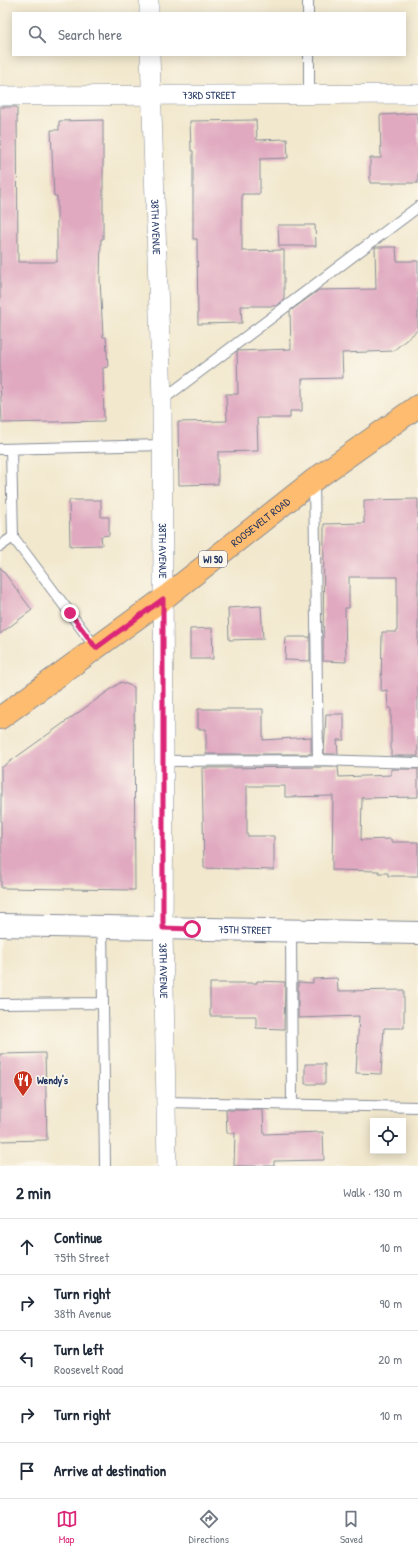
<!DOCTYPE html>
<html lang="en">
<head>
<meta charset="utf-8">
<style>
	:root { --surface:#fff; --page:#f2f2f3; --text:#1f2937; --muted:#747a83; --line:#e0e1e3; --accent:#db2777 }
	body { margin:0; font-family:"Patrick Hand",sans-serif; background:var(--page); color:var(--text) }
	.controls { position:absolute; right:12px; bottom:12px; display:grid; overflow:hidden; border-radius:0px; box-shadow:0 2px 10px #0003 }
	.controls button { width:36px; height:36px; display:grid; place-items:center; padding:0; border:0; border-bottom:1px solid var(--line); background:var(--surface); color:var(--text); font:20px sans-serif }
	.stop { position:absolute; width:12px; height:12px; margin:-9px; border:3px solid #db2777; border-radius:50%; background:#fff }
	.stop.end { background:#db2777; border-color:#fff; box-shadow:0 1px 4px #0008 }
	.list { margin:0; padding:0; list-style:none }
	h2 { display:flex; justify-content:space-between; align-items:center; height:52px; margin:0; padding:0 16px; font-size:17px }
	h2 small { font-size:13px; font-weight:400; color:var(--muted) }
	.list li { display:grid; grid-template-columns:26px 1fr auto; gap:12px; align-items:center; box-sizing:border-box; height:56px; padding:0 16px; border-top:1px solid var(--line) }
	.list b { display:block; font-size:15px; white-space:nowrap }
	.list p { margin:0; font-size:13px; white-space:nowrap; color:var(--muted) }
	.list em { font-size:13px; font-style:normal; color:var(--muted) }
	.icon { flex:none; width:22px; height:22px; fill:none; stroke:currentColor; stroke-width:2; stroke-linecap:round; stroke-linejoin:round }
	.map { position:relative; flex:none; width:418px; height:1166px; overflow:hidden }
	.search { position:absolute; background:var(--surface); box-shadow:0 2px 10px #0003; left:12px; right:12px; top:12px; height:44px; display:flex; align-items:center; gap:10px; box-sizing:border-box; padding:0 14px; border-radius:0px; color:var(--muted); font-size:15px }
	.sheet { height:332px; background:var(--surface) }
	nav { display:flex; justify-content:space-around; align-items:center; box-sizing:border-box; height:56px; border-top:1px solid var(--line); background:var(--surface); font-size:11px; color:var(--muted) }
	nav a { display:grid; justify-items:center; gap:2px }
	nav .on { color:var(--accent) }
	.map>svg:first-child { display:block }
	.building { fill:#e0a9c0 }
	.lines { fill:none; stroke-linecap:round; stroke-linejoin:round }
	.service-casing { stroke:#868c96; stroke-width:12 }
	.minor-casing { stroke:#868c96; stroke-width:20 }
	.tertiary-casing { stroke:#868c96; stroke-width:24 }
	.primary-casing { stroke:#868c96; stroke-width:24 }
	.service { stroke:#fff; stroke-width:10 }
	.minor { stroke:#fff; stroke-width:19 }
	.tertiary { stroke:#fff; stroke-width:22 }
	.primary { stroke:#fdbc70; stroke-width:22 }
	.route { stroke:#db2777; stroke-width:5 }
	.labels { text-anchor:middle; dominant-baseline:central; stroke-width:3.5; stroke-linejoin:round; paint-order:stroke }
	.shield { fill:#fbf7ec; stroke:#5e6b89; stroke-width:1 }
	.shield-label { font-size:10px; font-weight:bold; fill:#1b2f5e }
	.street-label { font-size:11px; fill:#1b2f5e; stroke:#fbf7ec }
	.poi-label { font-size:11px; font-weight:bold; fill:#1b2f5e; stroke:#fbf7ec; text-anchor:start }
</style>
</head>
<body>
<div class="map">
<svg width="418" height="1166" viewBox="0 0 418 1166">
	<rect width="100%" height="100%" fill="#fbf7ec"/>
	<filter id="ink" filterUnits="userSpaceOnUse"><feTurbulence type="fractalNoise" baseFrequency=".025" numOctaves="2"/><feDisplacementMap in="SourceGraphic" scale="8" xChannelSelector="R" yChannelSelector="G"/><feConvolveMatrix kernelMatrix="1 2 1 2 8 2 1 2 1" color-interpolation-filters="sRGB"/></filter>
	<filter id="wash" filterUnits="userSpaceOnUse"><feTurbulence type="fractalNoise" baseFrequency=".012" numOctaves="4" result="noise"/><feDisplacementMap in="SourceGraphic" scale="16" xChannelSelector="R" yChannelSelector="G"/><feGaussianBlur stdDeviation="0.9" result="paint"/><feColorMatrix in="noise" values="0 0 0 0 0 0 0 0 0 0 0 0 0 0 0 0 0 1.4 0 .05"/><feComposite in="paint" operator="in"/></filter>
	<g filter="url(#wash)">
		<rect width="100%" height="100%" fill="#f2e8ce"/>
		<g id="blocks">
			<path class="building" d="M0,107H17L18,262H57V196H54L51,130H59V121L103,120V239H101L100,280L103,337H106L108,367L103,368L104,421L2,423L0,381Z
				M418,113V183H370V158H381L380,115Z
				M256,120L257,140L287,139L288,158L260,159V194H242V251L284,250V300L276,306H241L242,323L198,324L197,239H193V151H191L190,121Z
				M278,225H315L316,246H279Z
				M375,247H396L397,261H418V330L393,351L342,353L343,378L302,379V411H290V418H257L258,451L218,452V484L179,485L178,422L227,421L226,394H238L237,351L291,349L290,311L319,290L376,289Z
				M418,499V756H391V708H388L387,690L381,691L382,632H397V577H349V608H345L346,662L323,661L324,524L364,523V500Z
				M69,500H101V517H109V535L101,536L102,545L70,546Z
				M0,567L32,610L0,634Z
				M261,606L263,639L229,640L228,608Z
				M212,628L213,659H190V629Z
				M286,637H310V661L285,660Z
				M121,682L134,687L135,890L1,888V768Z
				M198,709H263V740L311,737V754H206V729H198Z
				M326,714H344V740H337L338,754H324Z
				M338,767L339,777L391,775V769H418V797L362,798L361,840L391,839V842H418V876H388V873H379V871L332,870L333,796L285,797V786H247V836H274V870L204,868L202,768Z
				M337,978L338,991L404,990V1028H384L381,1074L356,1073L359,1016L298,1018V982L313,983V979Z
				M257,981L285,982L284,1029L256,1028V1016H210V983H257Z
				M45,1053L47,1140L0,1141V1054Z
				M305,1064H325V1084H305Z
				M226,1110H263L264,1134L323,1132L324,1160L274,1161V1166H234L235,1133H227Z"/>
		</g>
	</g>
	<g filter="url(#ink)">
		<use href="#blocks" fill-opacity="0" stroke="#868c96" stroke-width="1"/>
		<g class="lines">
			<defs>
				<path id="service" d="M308,0V13
					M309,55V95
					M162,400L418,207
					M0,449L163,445
					M11,449L13,537
					M314,480L318,760
					M0,546L13,537L96,648
					M164,761L318,760L418,763
					M102,927L105,1166
					M291,931L292,1105
					M0,1004L102,1003
					M166,1102L418,1107"/>
				<g id="minor">
					<path d="M149,0V13"/>
					<path id="s1" d="M150,55L162,400L164,761L163,928L167,1166"/>
					<path id="s2" d="M0,96L418,94"/>
				</g>
				<g id="tertiary">
					<path id="s3" d="M0,925L418,933"/>
				</g>
				<g id="primary">
					<path id="s4" d="M0,718L163,599L314,480L418,406"/>
				</g>
			</defs>
			<use href="#service" class="service-casing"/>
			<use href="#minor" class="minor-casing"/>
			<use href="#tertiary" class="tertiary-casing"/>
			<use href="#primary" class="primary-casing"/>
			<use href="#service" class="service"/>
			<use href="#minor" class="minor"/>
			<use href="#tertiary" class="tertiary"/>
			<use href="#primary" class="primary"/>
		</g>
	</g>
	<g class="lines" filter="url(#ink)">
		<path class="route" d="M70,613L96,648L163,599V928L192,929"/>
	</g>
	<defs>
		<symbol id="restaurant-pin" viewBox="-11 -11 22 30"><path d="M0 17L-7.5 6A9.5 9.5 0 1 1 7.5 6Z" fill="#c8321e" stroke="#fbf7ec"/><path d="M-5-6h1v4h1v-4h1v4h1v-4h1v5L-1.5 .5V6h-2V.5L-5-1ZM5-6V6H3V1.5H1.5Q1.5-4 5-6Z" fill="#fff"/></symbol>
	</defs>
	<g fill-rule="evenodd">
		<use href="#restaurant-pin" x="12" y="1069" width="22" height="30"/>
	</g>
	<g class="labels">
		<rect class="shield" x="199" y="551" width="28" height="16" rx="3"/>
		<g class="shield-label">
			<text x="213" y="559">WI 50</text>
		</g>
		<g class="street-label">
			<text stroke="none"><textPath href="#s2" startOffset="209">73RD STREET</textPath></text>
			<text stroke="none"><textPath href="#s1" startOffset="172">38TH AVENUE</textPath></text>
			<text stroke="none"><textPath href="#s4" startOffset="326">ROOSEVELT ROAD</textPath></text>
			<text stroke="none"><textPath href="#s1" startOffset="496">38TH AVENUE</textPath></text>
			<text stroke="none"><textPath href="#s3" startOffset="245">75TH STREET</textPath></text>
			<text stroke="none"><textPath href="#s1" startOffset="916">38TH AVENUE</textPath></text>
		</g>
		<g class="poi-label">
			<text x="37" y="1080">Wendy's</text>
		</g>
	</g>
</svg>
<div class="controls">
<button><svg class="icon" aria-label="locate" viewBox="0 0 24 24"><circle cx="12" cy="12" r="6"/><path d="M12 2v4M12 18v4M2 12h4M18 12h4"/></svg></button>
</div>
<div class="stop" style="left:192px;top:929px"></div>
<div class="stop end" style="left:70px;top:613px"></div>
<div class="search"><svg class="icon" aria-label="search" viewBox="0 0 24 24"><circle cx="10" cy="10" r="6"/><path d="M15 15l6 6"/></svg>Search here</div>
</div>
<section class="sheet">
<h2>2 min<small>Walk · 130 m</small></h2>
<ul class="list">
<li><svg class="icon" aria-label="ahead" viewBox="0 0 24 24"><path d="M12 20V5M6 11l6-6 6 6"/></svg><div><b>Continue</b><p>75th Street</p></div><em>10 m</em></li>
<li><svg class="icon" aria-label="right" viewBox="0 0 24 24"><path d="M7 20v-9h11M14 6l5 5-5 5"/></svg><div><b>Turn right</b><p>38th Avenue</p></div><em>90 m</em></li>
<li><svg class="icon" aria-label="left" viewBox="0 0 24 24"><path d="M17 20v-9H6M10 6l-5 5 5 5"/></svg><div><b>Turn left</b><p>Roosevelt Road</p></div><em>20 m</em></li>
<li><svg class="icon" aria-label="right" viewBox="0 0 24 24"><path d="M7 20v-9h11M14 6l5 5-5 5"/></svg><div><b>Turn right</b></div><em>10 m</em></li>
<li><svg class="icon" aria-label="arrive" viewBox="0 0 24 24"><path d="M6 21V4h12l-3 4 3 4H6"/></svg><div><b>Arrive at destination</b></div></li>
</ul>
</section>
<nav>
<a class="on"><svg class="icon" aria-label="map" viewBox="0 0 24 24"><path d="M3 6l6-2 6 2 6-2v14l-6 2-6-2-6 2zM9 4v14M15 6v14"/></svg>Map</a>
<a><svg class="icon" aria-label="directions" viewBox="0 0 24 24"><path d="M12 3l9 9-9 9-9-9zM9 14v-3h6M13 9l2 2-2 2"/></svg>Directions</a>
<a><svg class="icon" aria-label="saved" viewBox="0 0 24 24"><path d="M7 4h10v16l-5-4-5 4z"/></svg>Saved</a>
</nav>
</body>
</html>
